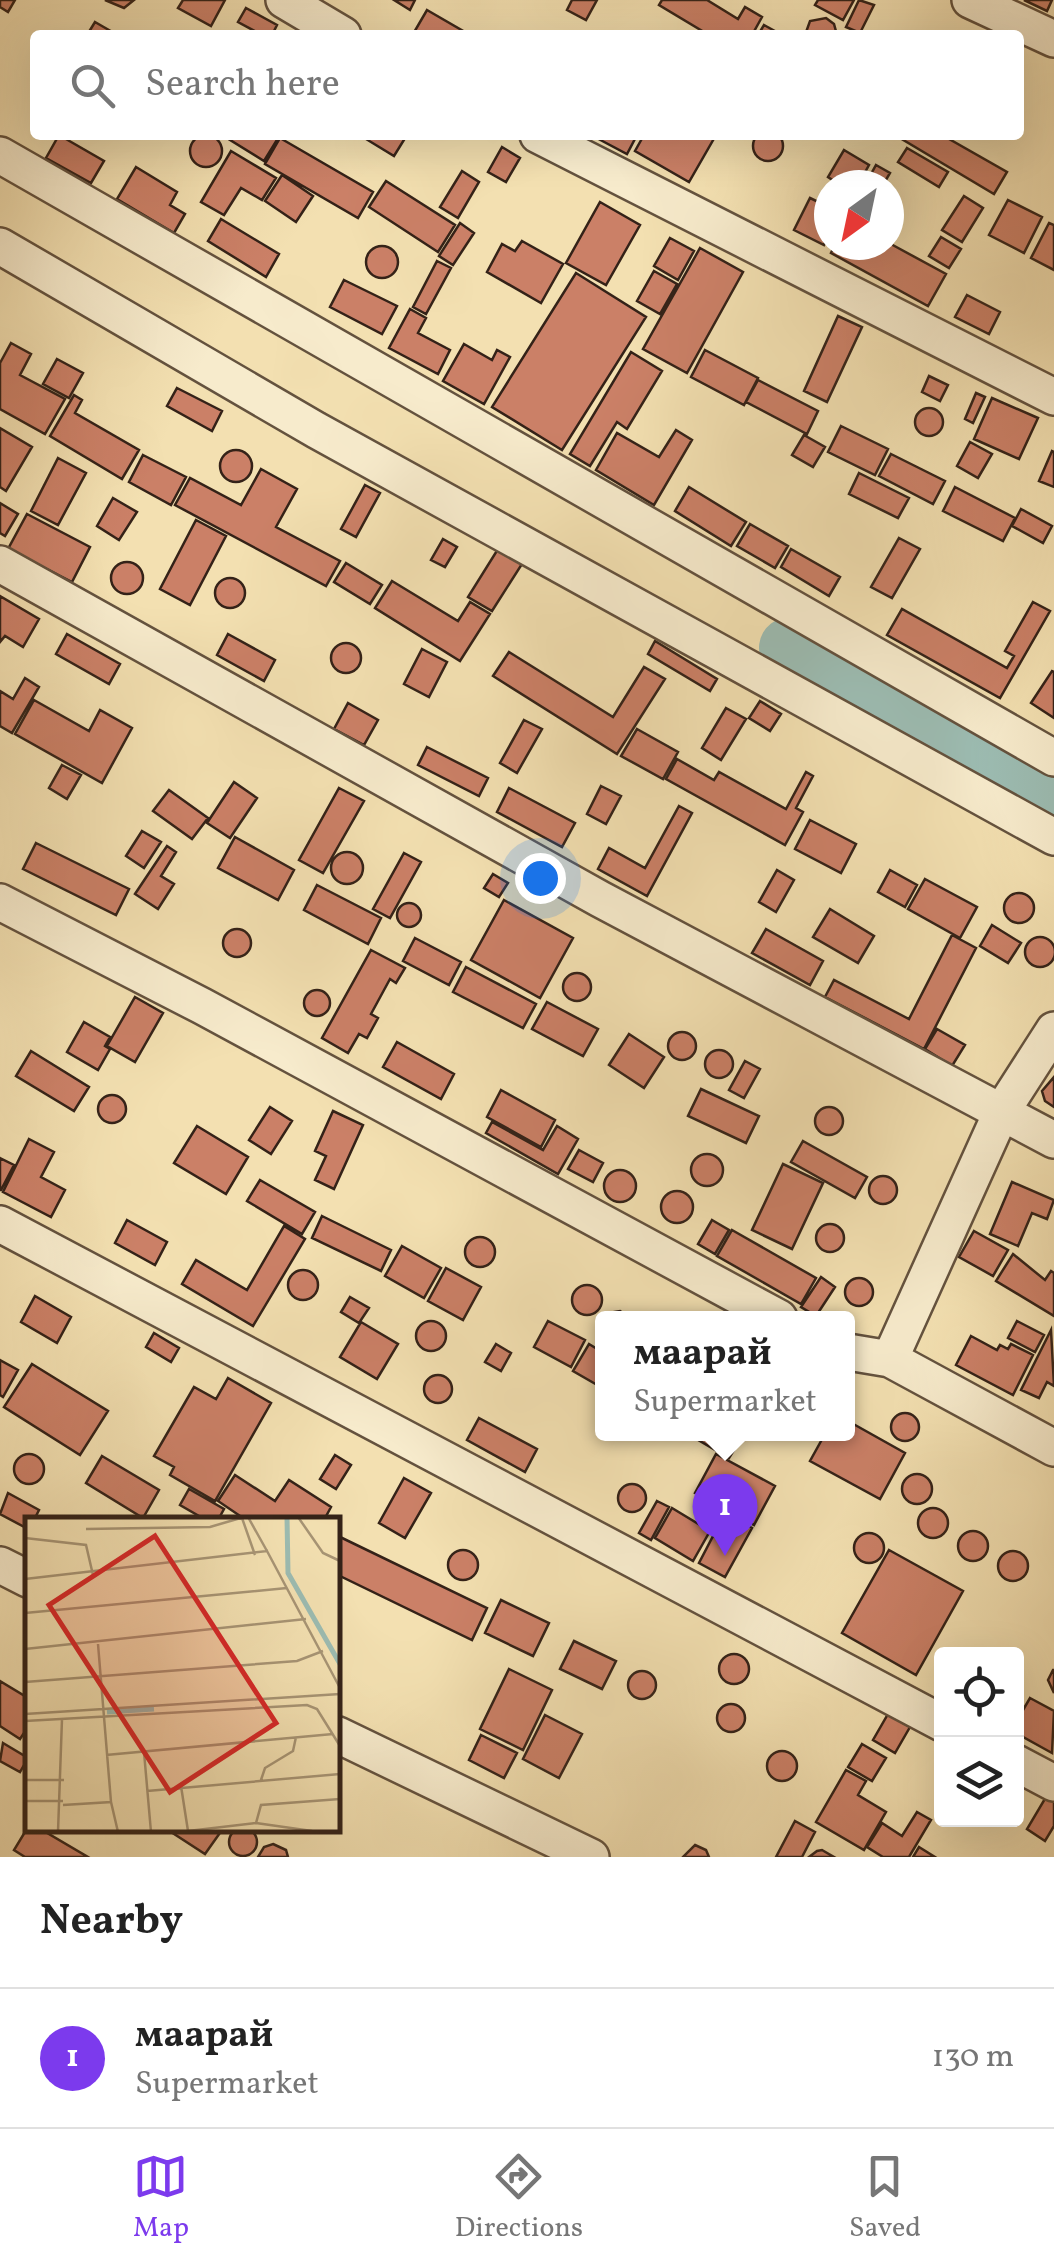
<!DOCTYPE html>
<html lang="en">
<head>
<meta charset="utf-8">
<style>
	:root { --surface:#fff; --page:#f2f2f2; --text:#222; --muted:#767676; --line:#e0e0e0; --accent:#7c3aed }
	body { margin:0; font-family:Vollkorn,serif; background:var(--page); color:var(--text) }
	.controls { position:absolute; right:30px; bottom:30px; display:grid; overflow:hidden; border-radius:10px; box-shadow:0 10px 40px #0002 }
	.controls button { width:90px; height:90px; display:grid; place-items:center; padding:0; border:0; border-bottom:2px solid var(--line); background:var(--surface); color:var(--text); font:50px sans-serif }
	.compass { position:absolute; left:814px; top:170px; width:90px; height:90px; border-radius:50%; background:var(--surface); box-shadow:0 10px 40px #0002; rotate:213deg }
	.you { position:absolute; left:540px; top:878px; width:35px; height:35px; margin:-25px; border:8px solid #fff; border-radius:50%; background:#1a73e8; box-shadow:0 0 0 15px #1a73e833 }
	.badge { display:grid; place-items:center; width:65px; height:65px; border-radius:50%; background:var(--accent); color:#fff; font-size:32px; font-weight:700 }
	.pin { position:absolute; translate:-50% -82px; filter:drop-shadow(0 2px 5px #0008) }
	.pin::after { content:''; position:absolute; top:52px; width:35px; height:30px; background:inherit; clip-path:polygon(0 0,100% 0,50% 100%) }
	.popup { position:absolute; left:595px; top:1311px; width:260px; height:130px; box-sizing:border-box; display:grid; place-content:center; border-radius:10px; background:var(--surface); filter:drop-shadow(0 2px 8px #0005); font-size:32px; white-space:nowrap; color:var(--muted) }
	.popup b { font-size:38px; color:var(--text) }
	.popup::after { content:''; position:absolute; left:50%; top:100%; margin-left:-20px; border:20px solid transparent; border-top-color:var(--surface) }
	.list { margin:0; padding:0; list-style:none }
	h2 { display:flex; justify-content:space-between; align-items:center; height:130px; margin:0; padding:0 40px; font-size:42px }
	h2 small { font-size:32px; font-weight:400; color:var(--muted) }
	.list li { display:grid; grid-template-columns:65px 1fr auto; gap:30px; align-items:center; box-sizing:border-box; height:140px; padding:0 40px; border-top:2px solid var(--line) }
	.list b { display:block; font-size:38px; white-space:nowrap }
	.list p { margin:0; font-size:32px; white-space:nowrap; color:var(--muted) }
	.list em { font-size:32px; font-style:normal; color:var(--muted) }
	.icon { flex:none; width:55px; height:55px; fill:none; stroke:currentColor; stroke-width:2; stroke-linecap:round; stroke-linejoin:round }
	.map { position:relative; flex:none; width:1054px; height:1857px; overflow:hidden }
	.search { position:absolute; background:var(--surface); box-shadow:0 10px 40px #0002; left:30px; right:30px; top:30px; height:110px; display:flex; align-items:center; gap:25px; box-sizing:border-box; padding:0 35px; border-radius:10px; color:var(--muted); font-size:38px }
	.sheet { height:270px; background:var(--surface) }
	nav { display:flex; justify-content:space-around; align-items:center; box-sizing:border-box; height:140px; border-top:2px solid var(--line); background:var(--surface); font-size:28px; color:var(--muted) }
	nav a { display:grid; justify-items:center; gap:5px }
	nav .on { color:var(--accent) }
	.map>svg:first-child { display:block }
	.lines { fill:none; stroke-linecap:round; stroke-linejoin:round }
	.river { stroke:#9cbcb2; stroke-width:62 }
	.building { fill:#cb8067; stroke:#342218; stroke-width:2.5 }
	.street-casing { stroke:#64523e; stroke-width:40 }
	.street { stroke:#f7ebcc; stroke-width:35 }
	.inset-river { fill:none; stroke:#9cbcb2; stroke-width:5 }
	.inset-road { fill:none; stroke:#a79474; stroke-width:2.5 }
	.view { fill:#d62828; fill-opacity:0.15; stroke:#d62828; stroke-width:5 }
	.inset-edge { fill:none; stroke:#342218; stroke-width:5 }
</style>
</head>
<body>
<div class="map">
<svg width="1054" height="1857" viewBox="0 0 1054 1857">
	<rect width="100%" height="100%" fill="#f3e0b1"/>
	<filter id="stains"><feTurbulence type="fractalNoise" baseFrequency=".002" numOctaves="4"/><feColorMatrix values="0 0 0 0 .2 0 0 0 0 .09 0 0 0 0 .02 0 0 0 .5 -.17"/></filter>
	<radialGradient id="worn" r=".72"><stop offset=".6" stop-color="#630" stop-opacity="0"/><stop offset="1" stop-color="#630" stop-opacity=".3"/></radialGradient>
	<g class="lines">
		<path class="river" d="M790,648L1054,799"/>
	</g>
	<path class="building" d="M0,0H15L8,12L0,7Z
		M105,0H134L124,8Z
		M183,0H225L211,26L178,8Z
		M394,0H415L410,10Z
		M572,0H597L586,20L567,10Z
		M662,0H707L738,19L745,7L762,17L752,35H709L659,5Z
		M818,0H854L843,20L815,5Z
		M859,0L874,5L860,33L846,27Z
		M1024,0H1052L1047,11Z
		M246,8L277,25L272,35H262L238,22Z
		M427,10L470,35L413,34Z
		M826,18L834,24L837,35H805L810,21Z
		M95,22L114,33L113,35H87Z
		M764,25L782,35H758Z
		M753 146a15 15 0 1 1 30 0a15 15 0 1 1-30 0Z
		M190 151a16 16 0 1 1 32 0a16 16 0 1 1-32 0Z
		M59,135L104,161L91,183L46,158Z
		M222,135H280L264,161Z
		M369,135H407L394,156L366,139Z
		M591,135H637L627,154Z
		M644,135H716L689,182L635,151Z
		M895,135H942L1007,172L994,194Z
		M280,138L373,192L358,218L265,164Z
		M502,147L520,158L506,182L488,172Z
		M907,148L948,172L939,187L898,162Z
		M844,150L869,165L858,185H840L828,177Z
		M231,151L276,178L262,200L241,188L224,215L201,202Z
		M876,165L890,173L883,185H865Z
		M136,167L177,192L170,205L185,214L174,233L117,199Z
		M462,171L479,182L458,218L440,207Z
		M282,175L313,196L296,222L265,201Z
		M386,181L455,225L438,252L369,207Z
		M964,196L983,208L962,242L942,230Z
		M810,198L829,207V234L824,245L794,230Z
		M1008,200L1042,217L1024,253L989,235Z
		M600,202L640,225L606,285L566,263Z
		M221,219L279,254L266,277L208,241Z
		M460,223L474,233L453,265L439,256Z
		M1049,223L1054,225V270L1031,258Z
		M941,237L961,249L949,268L929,256Z
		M670,238L694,251L678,280L654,266Z
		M522,241L563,264L541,303L487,272L502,244L515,251Z
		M889,243L946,274L928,306L831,253L835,245Z
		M366 262a16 16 0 1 1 32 0a16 16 0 1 1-32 0Z
		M700,248L743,272L687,373L643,349Z
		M437,261L451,268L426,314L413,307Z
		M654,271L677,284L660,314L637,301Z
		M576,273L646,317L562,450L492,407Z
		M344,280L397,306L382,334L330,307Z
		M967,295L1000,312L989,334L955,317Z
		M410,309L426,318L418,333L450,350L438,374L389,348Z
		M838,316L862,327L827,402L804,391Z
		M11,343L31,354L20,375L65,399L45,434L0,409V363Z
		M464,344L492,360L497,350L510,357L484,404L443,381Z
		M705,350L758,378L744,405L691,377Z
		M631,352L662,371L627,429L617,422L590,466L570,454Z
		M57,359L83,373L69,398L43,384Z
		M929,376L948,385L940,401L922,392Z
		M758,380L818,411L807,434L746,402Z
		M177,388L222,411L212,431L167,406Z
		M976,393L985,397L973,423L965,419Z
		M74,395L82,400L75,413L139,450L122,479L50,436Z
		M992,398L1038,418L1019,459L974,439Z
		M915 422a14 14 0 1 1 28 0a14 14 0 1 1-28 0Z
		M841,426L888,449L875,475L828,452Z
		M0,428L32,447L6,491L0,487Z
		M676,430L692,440L654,505L596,470L617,433L659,457Z
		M804,435L825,447L813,467L792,455Z
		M970,442L992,454L978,478L957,466Z
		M220 466a16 16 0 1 1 32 0a16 16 0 1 1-32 0Z
		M1052,451L1054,452V487L1039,481Z
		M891,454L945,481L933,504L879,476Z
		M143,455L186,477L171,505L129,482Z
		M58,458L86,473L58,525L31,511Z
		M261,469L297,489L276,527L340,561L326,586L175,505L190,478L241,505Z
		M859,473L909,498L898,518L849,494Z
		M365,485L380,493L356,537L341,529Z
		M689,487L746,522L731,546L675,511Z
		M955,487L1015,518L1003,541L943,511Z
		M113,498L137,512L119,540L97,526Z
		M0,503L18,514L5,536L0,533Z
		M1021,509L1052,526L1043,543L1012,526Z
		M27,514L90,547L72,582L8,549Z
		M196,520L226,536L190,605L160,589Z
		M750,524L788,546L775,568L737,546Z
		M899,538L920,549L892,598L871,587Z
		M443,539L457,547L445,567L431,560Z
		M498,549L522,564L492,611L468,597Z
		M791,549L840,577L829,596L781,567Z
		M111 578a16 16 0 1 1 32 0a16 16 0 1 1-32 0Z
		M346,563L382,585L370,604L334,582Z
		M215 593a15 15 0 1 1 30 0a15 15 0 1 1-30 0Z
		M392,581L458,621L470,602L490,614L460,661L375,608Z
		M0,596L39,619L23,647L5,636L0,642Z
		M1033,602L1050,611L1000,698L887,635L902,609L1007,668L1014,656L1005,651Z
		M67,634L120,664L109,684L56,654Z
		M228,634L275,660L264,681L217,655Z
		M655,641L717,679L710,691L648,654Z
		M331 658a15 15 0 1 1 30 0a15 15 0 1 1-30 0Z
		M422,649L447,662L429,697L404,684Z
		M509,652L613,717L644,667L665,679L617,754L493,676Z
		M1052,671L1054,672V718L1031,703Z
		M25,678L39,687L12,733L0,726V691L13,699Z
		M34,700L89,731L100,710L132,728L102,783L15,734Z
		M760,701L781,714L770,731L749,718Z
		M348,703L378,720L364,745L334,729Z
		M726,708L746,719L721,760L702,748Z
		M524,720L542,729L517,773L500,763Z
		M637,729L678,752L663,779L621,756Z
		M427,747L488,778L479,796L418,765Z
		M677,759L714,780L719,772L786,809L806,772L813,776L796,808L803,812L785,845L666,779Z
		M62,765L81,775L67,799L49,788Z
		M234,782L257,798L230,838L207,823Z
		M601,786L621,796L606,824L587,814Z
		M339,788L364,801L323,873L299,860Z
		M509,788L575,823L562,847L497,812Z
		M169,790L208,818L192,839L153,811Z
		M679,806L692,813L647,896L598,869L609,848L645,868Z
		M810,820L856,844L841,873L795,849Z
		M142,831L161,842L144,868L126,856Z
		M235,837L294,870L278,900L218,868Z
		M36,843L129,889L116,915L23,869Z
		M167,846L176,852L161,876L174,884L158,909L135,894Z
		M331 868a16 16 0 1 1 32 0a16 16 0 1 1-32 0Z
		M404,853L421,862L390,918L373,909Z
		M777,870L794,880L776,912L759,902Z
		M890,870L917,885L905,907L878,892Z
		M493,874L508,883L499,897L484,888Z
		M925,879L977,907L960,938L908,909Z
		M317,885L381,918L368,944L304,910Z
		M1004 908a15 15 0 1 1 30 0a15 15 0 1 1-30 0Z
		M504,900L573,938L540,998L471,960Z
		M397 915a12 12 0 1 1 24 0a12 12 0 1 1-24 0Z
		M830,909L874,936L858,963L813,937Z
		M992,925L1021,943L1008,963L980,946Z
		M766,929L823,961L810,985L752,953Z
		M223 943a14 14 0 1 1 28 0a14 14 0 1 1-28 0Z
		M952,935L976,948L924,1049L825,997L834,980L909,1019Z
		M1025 952a15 15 0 1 1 30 0a15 15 0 1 1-30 0Z
		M415,938L461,962L449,985L403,961Z
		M371,950L405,968L396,983L390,979L371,1014L378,1018L367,1038L359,1034L348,1053L322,1038Z
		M466,967L536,1004L523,1028L453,992Z
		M563 987a14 14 0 1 1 28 0a14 14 0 1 1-28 0Z
		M304 1003a13 13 0 1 1 26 0a13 13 0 1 1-26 0Z
		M135,997L163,1013L135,1062L107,1046Z
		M547,1002L598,1029L583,1056L532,1029Z
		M84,1022L110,1037L105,1046L110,1049L98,1070L67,1052Z
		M937,1029L965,1045L952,1066L925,1049Z
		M668 1046a14 14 0 1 1 28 0a14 14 0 1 1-28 0Z
		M629,1034L664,1057L644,1088L609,1065Z
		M397,1042L454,1074L441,1099L383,1067Z
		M705 1064a14 14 0 1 1 28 0a14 14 0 1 1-28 0Z
		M31,1051L89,1087L74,1111L16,1076Z
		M745,1061L760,1069L744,1098L729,1090Z
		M1054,1077V1107L1045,1101L1042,1091Z
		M701,1089L759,1116L746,1143L688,1116Z
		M501,1090L555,1120L541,1147L487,1117Z
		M98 1109a14 14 0 1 1 28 0a14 14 0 1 1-28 0Z
		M270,1107L292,1121L271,1154L249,1140Z
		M815 1121a14 14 0 1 1 28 0a14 14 0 1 1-28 0Z
		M333,1111L363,1125L334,1189L315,1180L326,1156L315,1151Z
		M492,1122L543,1150L557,1126L578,1139L558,1174L486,1133Z
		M197,1126L248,1157L226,1194L174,1163Z
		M29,1139L54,1152L41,1177L65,1190L51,1217L3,1192Z
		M803,1141L867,1177L855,1198L791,1162Z
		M579,1150L603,1163L593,1182L568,1169Z
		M691 1170a16 16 0 1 1 32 0a16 16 0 1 1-32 0Z
		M0,1158L14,1165L1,1190H0Z
		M783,1164L823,1183L792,1249L752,1230Z
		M604 1186a16 16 0 1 1 32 0a16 16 0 1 1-32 0Z
		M869 1190a14 14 0 1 1 28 0a14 14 0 1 1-28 0Z
		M260,1180L315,1212L302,1234L247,1201Z
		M1012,1182L1054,1200L1047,1219L1032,1213L1018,1246L990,1234Z
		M661 1207a16 16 0 1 1 32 0a16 16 0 1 1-32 0Z
		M322,1216L391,1250L381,1271L312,1238Z
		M127,1220L167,1242L155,1265L115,1243Z
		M712,1220L729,1230L715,1254L698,1244Z
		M816 1238a14 14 0 1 1 28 0a14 14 0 1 1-28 0Z
		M284,1226L305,1239L253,1326L182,1284L196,1260L247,1290Z
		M732,1230L816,1278L801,1304L717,1256Z
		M974,1231L1008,1250L993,1276L959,1257Z
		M465 1252a15 15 0 1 1 30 0a15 15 0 1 1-30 0Z
		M402,1246L441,1268L424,1298L385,1276Z
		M1013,1254L1045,1280L1051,1271L1054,1273V1316L996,1281Z
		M446,1268L481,1287L463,1320L428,1301Z
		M288 1285a15 15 0 1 1 30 0a15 15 0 1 1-30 0Z
		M821,1277L835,1287L816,1316L801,1307Z
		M845 1292a14 14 0 1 1 28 0a14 14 0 1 1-28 0Z
		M572 1300a15 15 0 1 1 30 0a15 15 0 1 1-30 0Z
		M35,1296L71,1317L57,1343L21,1322Z
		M350,1297L369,1308L359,1323L341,1312Z
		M620,1311L629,1318H604L609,1313Z
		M416 1336a15 15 0 1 1 30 0a15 15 0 1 1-30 0Z
		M548,1321L585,1340L571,1367L534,1347Z
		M1017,1321L1044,1335L1035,1352L1008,1338Z
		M361,1322L398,1344L377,1379L340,1357Z
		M1051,1330L1054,1386L1047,1382L1039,1398L1021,1390Z
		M154,1333L179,1348L171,1362L146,1347Z
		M971,1336L997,1350L1000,1345L1008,1349L1011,1344L1033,1355L1013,1395L956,1365Z
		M496,1344L511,1353L501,1371L485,1362Z
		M589,1344L602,1352L599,1386L573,1371Z
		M0,1360L18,1370L3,1397L0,1395Z
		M32,1364L108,1411L80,1455L4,1407Z
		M424 1389a14 14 0 1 1 28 0a14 14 0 1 1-28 0Z
		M228,1378L271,1403L215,1501L170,1475L174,1467L154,1456L194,1387L216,1399Z
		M891 1427a14 14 0 1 1 28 0a14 14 0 1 1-28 0Z
		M479,1418L537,1449L525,1472L467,1440Z
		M848,1421L905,1453L880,1499L810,1461L825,1434H848Z
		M688,1434H744L729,1458Z
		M716,1454L775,1486L754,1525L695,1493Z
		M14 1469a15 15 0 1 1 30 0a15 15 0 1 1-30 0Z
		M335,1455L351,1465L336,1489L320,1479Z
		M102,1456L159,1490L143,1518L86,1483Z
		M902 1489a15 15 0 1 1 30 0a15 15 0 1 1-30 0Z
		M235,1475L275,1501L289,1480L331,1507L324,1520H246L218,1501Z
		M404,1478L431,1493L405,1538L379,1523Z
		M618 1498a14 14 0 1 1 28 0a14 14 0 1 1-28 0Z
		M189,1489L224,1509L218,1520H206L180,1505Z
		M8,1493L39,1510L34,1520H28V1529L0,1514Z
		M657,1501L669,1507L651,1540L639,1533Z
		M918 1523a15 15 0 1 1 30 0a15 15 0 1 1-30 0Z
		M672,1508L710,1531L693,1561L655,1538Z
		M725,1513L752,1528L725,1577L699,1563Z
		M958 1546a15 15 0 1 1 30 0a15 15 0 1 1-30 0Z
		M854 1548a15 15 0 1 1 30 0a15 15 0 1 1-30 0Z
		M338,1536L487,1608L472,1640L338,1575Z
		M889,1550L963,1591L916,1675L842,1633Z
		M448 1565a15 15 0 1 1 30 0a15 15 0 1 1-30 0Z
		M998 1566a15 15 0 1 1 30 0a15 15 0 1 1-30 0Z
		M501,1600L549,1623L533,1656L485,1633Z
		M574,1641L616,1661L602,1689L560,1669Z
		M719 1669a15 15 0 1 1 30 0a15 15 0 1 1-30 0Z
		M509,1669L552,1690L523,1750L480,1729Z
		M1053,1670H1054V1693L1048,1680Z
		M628 1685a14 14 0 1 1 28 0a14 14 0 1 1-28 0Z
		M0,1681L28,1698V1727L20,1739L0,1726Z
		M1030,1698L1054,1711L1052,1753L1016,1733V1722Z
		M717 1718a14 14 0 1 1 28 0a14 14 0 1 1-28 0Z
		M888,1714L910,1727L895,1753L873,1740Z
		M545,1715L582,1734L559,1778L523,1759Z
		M481,1735L517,1753L504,1778L469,1760Z
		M3,1743L28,1758L20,1772L0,1761Z
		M862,1744L886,1758L872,1781L848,1767Z
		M767 1766a15 15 0 1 1 30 0a15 15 0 1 1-30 0Z
		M846,1770L866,1781L858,1795L886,1812L864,1850L816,1822Z
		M1046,1797L1054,1802V1826L1045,1841L1027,1829Z
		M917,1812L931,1820L909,1857H883L867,1847L882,1823L902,1836Z
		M795,1821L815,1832L802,1857H776Z
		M28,1827L42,1830L88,1857H25L14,1850Z
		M229 1842a14 14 0 1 1 28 0a14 14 0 1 1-28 0Z
		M168,1830H222L205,1854Z
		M273,1844L286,1850L288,1857H258L264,1847Z
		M695,1845L706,1850L709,1857H683Z
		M919,1847L935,1857H913Z
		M822,1850L834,1857H809L817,1851Z"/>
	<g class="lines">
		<defs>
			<path id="street" d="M284,0L343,35
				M970,0L1054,39
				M538,135L1054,397
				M0,155L1054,758
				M0,246L316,430L1054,837
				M0,564L600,899L1054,1140
				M0,902L202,1006L779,1318
				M0,1224L942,1723
				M848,1352L890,1359L1054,1448
				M890,1359L1002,1111L1054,1030
				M0,1565L28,1579
				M338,1735L591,1857
				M1016,1763L1054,1783"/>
		</defs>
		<use href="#street" class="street-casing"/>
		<use href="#street" class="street"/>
	</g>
	<g transform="translate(25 1517)">
		<rect width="315" height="315" fill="#f3e0b1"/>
		<path class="inset-river" d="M262,0L263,56L315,147M82,195L129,192"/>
		<path class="inset-road" d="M223,0L242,34M273,0L298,36L315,44M217,1L230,38M61,12L185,10L219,0M0,21L61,28L68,58M0,62L242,34L315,171M0,96L262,71M0,132L281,102M0,165L272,144L298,134M0,197L315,177M0,204L282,188L292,192L315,229M119,235L126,315M81,238L308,217M0,263H39M236,263L240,251L268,234L271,220M156,269L163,314M122,274L315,257M0,284H38M86,285L93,315M38,288L86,285L73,127M231,306L287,314M163,314L231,306L236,288L315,282M33,315L37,202"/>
		<path class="view" d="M130,19L251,206L145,275L24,88Z"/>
		<rect width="315" height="315" class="inset-edge"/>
	</g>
	<rect width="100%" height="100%" filter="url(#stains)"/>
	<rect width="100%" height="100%" fill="url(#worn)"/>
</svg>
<div class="controls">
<button><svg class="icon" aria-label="locate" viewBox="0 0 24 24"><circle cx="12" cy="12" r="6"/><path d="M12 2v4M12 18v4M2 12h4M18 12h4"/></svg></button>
<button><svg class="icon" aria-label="layers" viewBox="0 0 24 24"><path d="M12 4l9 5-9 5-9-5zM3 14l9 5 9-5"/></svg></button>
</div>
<svg class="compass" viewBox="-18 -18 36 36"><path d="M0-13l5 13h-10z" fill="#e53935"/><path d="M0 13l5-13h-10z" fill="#767676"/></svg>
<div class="you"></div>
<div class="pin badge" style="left:725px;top:1556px">1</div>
<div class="popup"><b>маарай</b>Supermarket</div>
<div class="search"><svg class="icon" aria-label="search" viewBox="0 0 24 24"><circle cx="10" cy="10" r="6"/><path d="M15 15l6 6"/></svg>Search here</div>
</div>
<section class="sheet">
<h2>Nearby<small></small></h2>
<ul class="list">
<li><span class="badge">1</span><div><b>маарай</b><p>Supermarket</p></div><em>130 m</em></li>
</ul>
</section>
<nav>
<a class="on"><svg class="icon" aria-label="map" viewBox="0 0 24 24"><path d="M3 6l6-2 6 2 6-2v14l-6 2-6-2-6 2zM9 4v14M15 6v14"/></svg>Map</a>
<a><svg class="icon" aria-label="directions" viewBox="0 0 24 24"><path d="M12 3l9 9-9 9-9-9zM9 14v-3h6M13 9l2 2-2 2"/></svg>Directions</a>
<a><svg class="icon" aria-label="saved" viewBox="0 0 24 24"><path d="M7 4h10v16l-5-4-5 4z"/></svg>Saved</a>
</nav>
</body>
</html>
